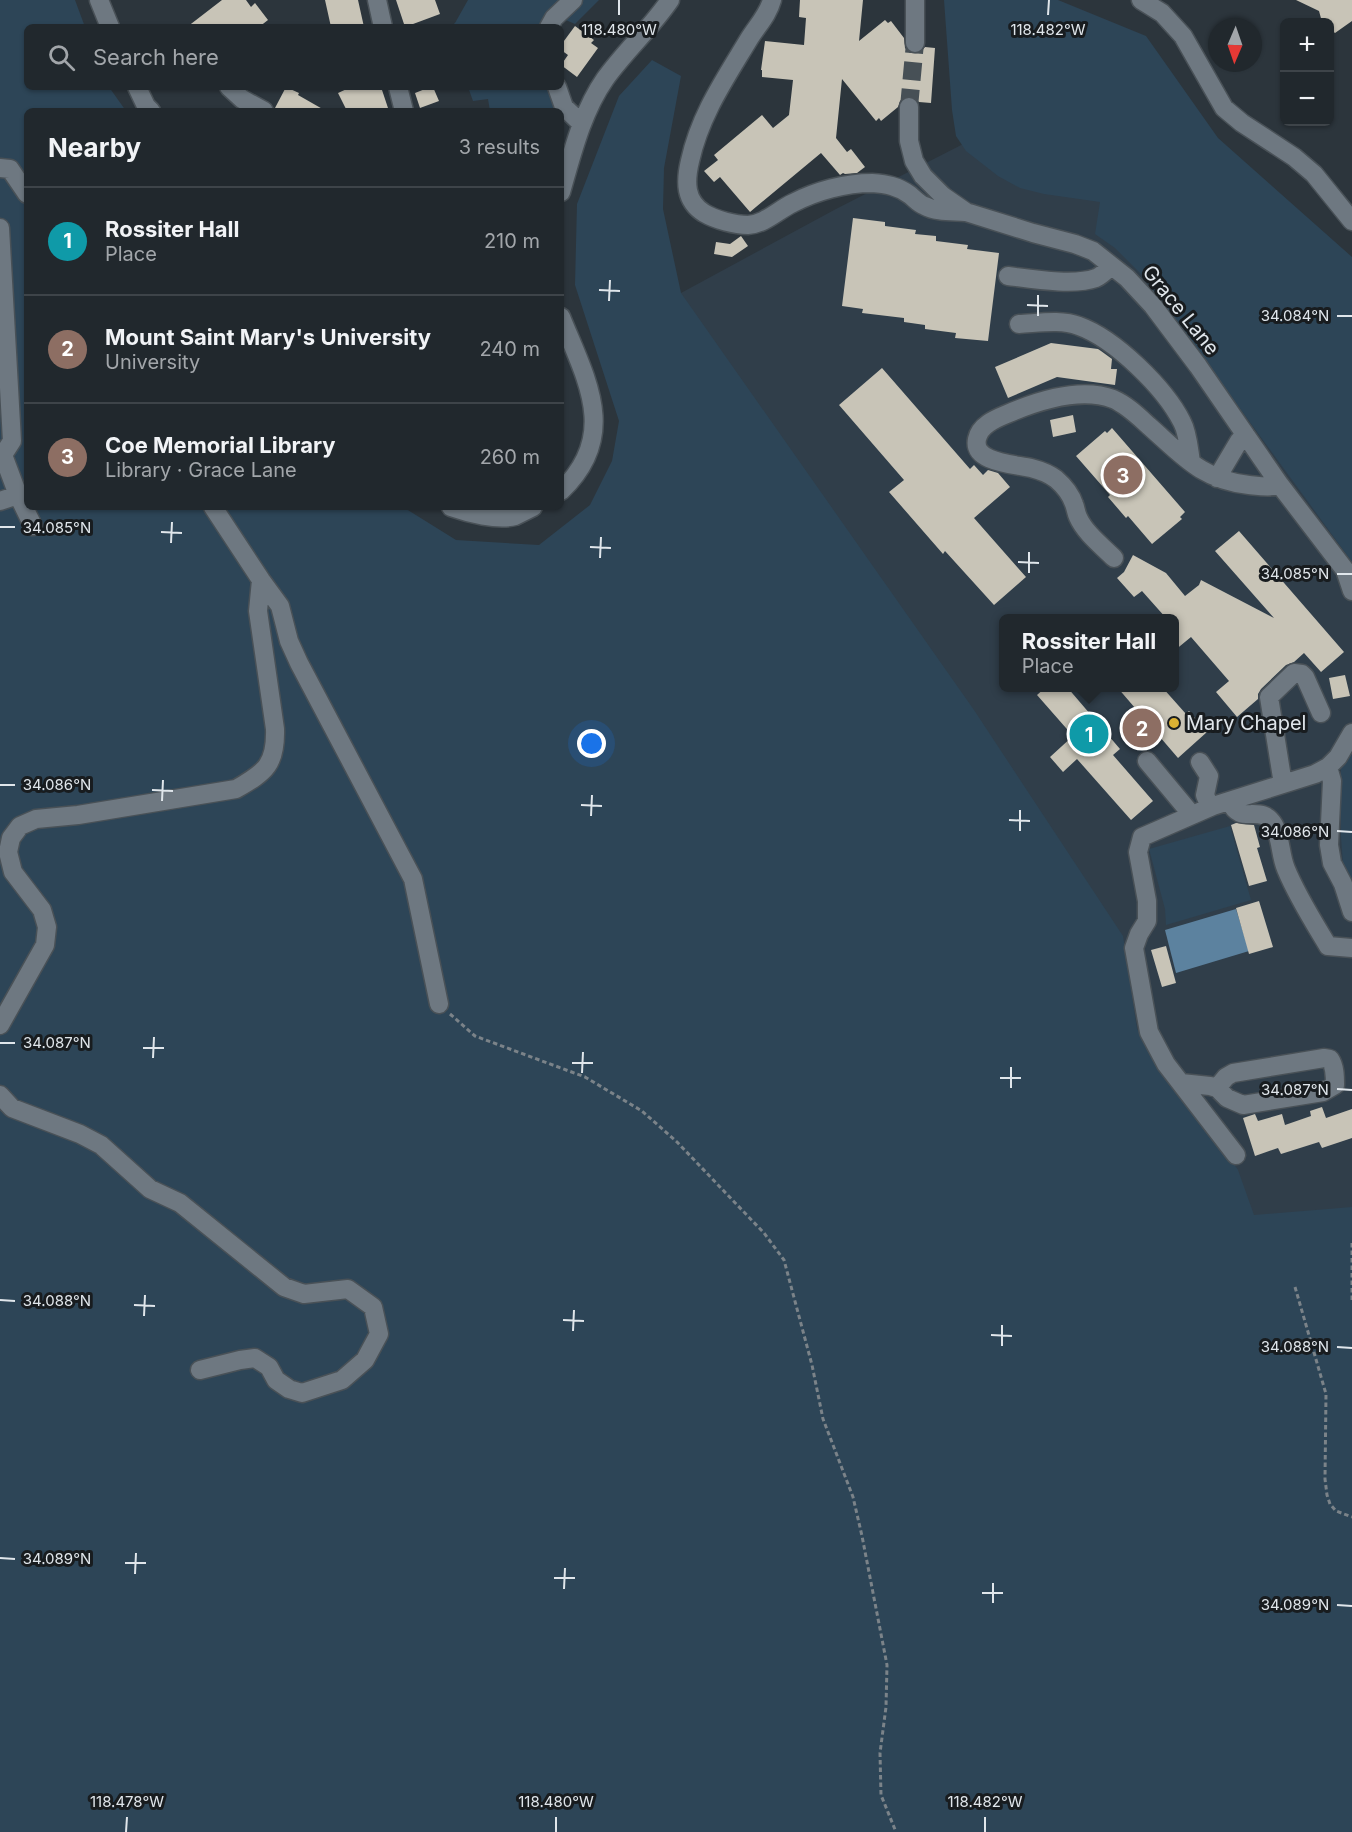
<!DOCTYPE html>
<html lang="en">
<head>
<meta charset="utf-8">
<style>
	:root { --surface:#21282d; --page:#2d3439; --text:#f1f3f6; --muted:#a2a6aa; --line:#3e4449; --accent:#bca0f2 }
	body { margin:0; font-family:Inter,sans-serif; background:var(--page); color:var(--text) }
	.controls { position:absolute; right:18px; top:18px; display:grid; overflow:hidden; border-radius:9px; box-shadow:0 2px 4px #0004 }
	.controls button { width:54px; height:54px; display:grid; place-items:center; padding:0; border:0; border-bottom:2px solid var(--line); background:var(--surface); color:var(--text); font:30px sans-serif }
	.compass { position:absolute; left:1208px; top:18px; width:54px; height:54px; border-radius:50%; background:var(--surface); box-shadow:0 2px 4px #0004; rotate:182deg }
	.you { position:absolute; left:592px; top:744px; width:21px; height:21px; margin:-15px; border:4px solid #fff; border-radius:50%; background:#1a73e8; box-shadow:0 0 0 9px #1a73e833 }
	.badge { display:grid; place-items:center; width:39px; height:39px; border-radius:50%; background:var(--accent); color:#fff; font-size:20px; font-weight:700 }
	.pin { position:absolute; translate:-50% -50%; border:3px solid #fff; box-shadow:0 2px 6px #0006 }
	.popup { position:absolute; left:999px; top:614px; width:180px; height:78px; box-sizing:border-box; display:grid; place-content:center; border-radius:9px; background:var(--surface); filter:drop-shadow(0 2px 4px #0005); font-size:20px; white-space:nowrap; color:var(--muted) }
	.popup b { font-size:22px; color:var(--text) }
	.popup::after { content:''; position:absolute; left:50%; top:100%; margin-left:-12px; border:12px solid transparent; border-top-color:var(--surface) }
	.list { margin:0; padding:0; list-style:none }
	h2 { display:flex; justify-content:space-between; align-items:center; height:78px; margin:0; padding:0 24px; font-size:26px }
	h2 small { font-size:20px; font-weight:400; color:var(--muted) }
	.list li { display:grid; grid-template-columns:39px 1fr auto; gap:18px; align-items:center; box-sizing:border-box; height:108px; padding:0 24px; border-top:2px solid var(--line) }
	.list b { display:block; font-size:22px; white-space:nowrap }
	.list p { margin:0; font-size:20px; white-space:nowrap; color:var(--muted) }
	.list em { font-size:20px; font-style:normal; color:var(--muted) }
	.icon { flex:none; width:33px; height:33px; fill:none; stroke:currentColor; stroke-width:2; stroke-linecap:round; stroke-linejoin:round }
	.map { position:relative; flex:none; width:1352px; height:1832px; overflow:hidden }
	.search { position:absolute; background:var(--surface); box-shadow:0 2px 4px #0004; left:24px; top:24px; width:540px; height:66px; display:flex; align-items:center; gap:15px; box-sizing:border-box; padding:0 21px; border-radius:9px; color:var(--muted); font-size:22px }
	.panel { position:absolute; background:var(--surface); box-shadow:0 2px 4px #0004; left:24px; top:108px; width:540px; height:402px; border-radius:9px }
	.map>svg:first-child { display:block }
	.built { fill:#303e4a; fill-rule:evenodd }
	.green { fill:#2d4557 }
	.water { fill:#5c829f }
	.building { fill:#c8c4b7 }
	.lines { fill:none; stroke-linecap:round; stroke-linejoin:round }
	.minor-tunnel { stroke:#475056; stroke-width:18; stroke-dasharray:18 9; stroke-linecap:butt }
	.minor-casing { stroke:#495157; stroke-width:21 }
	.path { stroke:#7b8389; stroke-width:3; stroke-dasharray:4.5 3; stroke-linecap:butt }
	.minor { stroke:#6e7881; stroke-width:18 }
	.ticks { fill:none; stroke:#e0e6eb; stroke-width:2 }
	.poi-dot { fill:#dcb233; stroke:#181c1f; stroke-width:2 }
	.labels { text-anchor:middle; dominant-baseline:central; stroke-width:6; stroke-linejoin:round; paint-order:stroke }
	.street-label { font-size:20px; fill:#e0e6eb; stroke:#181c1f }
	.poi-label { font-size:20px; fill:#e0e6eb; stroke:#181c1f; text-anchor:start }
	.ticks-label { font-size:15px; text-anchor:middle; fill:#e0e6eb; stroke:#181c1f; stroke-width:6; stroke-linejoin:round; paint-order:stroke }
</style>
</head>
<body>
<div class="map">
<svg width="1352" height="1832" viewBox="0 0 1352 1832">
	<rect width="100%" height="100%" fill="#2c353c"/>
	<path class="built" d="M971,140L1113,194L1352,515V1224L1226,1230L649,314L681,293L836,209ZM1004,618H1174V688H1004Z"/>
	<path class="green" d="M0,0H75L85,27H27V87H109L126,111H27V507H403L456,540L539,545L590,505L612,461L619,421L575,285L577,204L619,96L652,60L681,76L664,168L663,209L681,293L974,710L1123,936L1137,1029L1238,1170L1254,1215L1352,1207V1832H0Z
		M468,0H564L543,27H450L455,23Z
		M577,0H599L575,24L561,18Z
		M944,0H1058L1146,36L1218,138L1352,257V562L1143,276L1115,248L1095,234L1100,202L1044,194L1020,188L998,176L966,151L956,136L952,110Z
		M468,87H550L558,111H490L488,99L473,101Z
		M1352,746V883L1343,864L1341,837V764Z
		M1230,826L1251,900L1166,925L1165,909L1149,849Z"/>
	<path class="water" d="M1236,909L1249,951L1176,973L1165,930Z"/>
	<path class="building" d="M222,0H246L251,7L255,3L268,20L259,27H187Z
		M325,0H358L364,27H331Z
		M396,0H435L440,14L405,27Z
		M800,0H863L859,41L885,20L888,23L891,21L904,38L905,48L910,53H920L925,47L935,48L931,103L919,102L915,98L910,96L904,97L900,101L898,107L881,121L879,118L876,121L842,79L836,138L847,152L851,149L865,167L857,173L845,174L843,173L840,175L821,153L750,212L720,177L714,182L704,171L718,160L714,155L762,115L773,128L789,115L793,80L762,77V70H761L765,41L804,45L806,18L799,17Z
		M1296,0H1352V21L1335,33L1329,28V22H1322L1319,11Z
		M575,26L594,40L591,43L598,48L577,77L561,65L568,55L561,50V45Z
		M286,87L299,93L298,95L326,111H275V108Z
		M351,87H381L388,108L381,111H347L338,93Z
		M430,87H433L439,101L420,108L415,93Z
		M853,218L885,222V226L916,230L915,234L936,236V241L968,245L967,249L999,253L988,341L955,338L956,333L925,329V325L904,322V318L862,313L863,309L842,306Z
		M741,236L748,246L732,257L714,254L716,242L730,244Z
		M1051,343L1098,349L1101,351L1112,359L1111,369H1117L1115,385L1057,377L1008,398L995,367Z
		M882,368L970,469L974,465L983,475L988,470L998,473L1010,487L974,518L1026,577L994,605L945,551L943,554L889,492L904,480L839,405Z
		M1073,415L1076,432L1053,437L1050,420Z
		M1112,428L1185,512L1180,517L1182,519L1152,544L1128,516L1126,518L1108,497L1110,495L1076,456L1105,431L1107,433Z
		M1239,531L1344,652L1321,672L1304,653L1294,662L1286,665L1261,689L1258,694V699L1237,717L1216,692L1229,681L1191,637L1174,651V618H1166L1142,591L1134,597L1117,578L1124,572L1133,555L1166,573L1185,596L1199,585L1201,580L1274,618L1215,551Z
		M1345,675L1350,696L1333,699L1329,678Z
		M1046,687H1067L1120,749L1113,755L1153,801L1131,820L1077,759L1063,772L1050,757L1073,736L1037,695Z
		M1117,687H1162L1186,714L1189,711L1207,732L1178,758Z
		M1236,823L1254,825L1260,847L1257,848L1267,881L1249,886L1231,825Z
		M1259,901L1273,947L1249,954L1236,908Z
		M1166,946L1176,983L1162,987L1151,950Z
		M1322,1107L1326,1118L1352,1109V1138L1322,1148L1319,1142L1281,1154L1278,1148L1255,1156L1243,1118L1255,1114L1258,1121L1282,1114L1285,1125L1311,1116L1310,1111Z"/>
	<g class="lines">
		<path class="minor-tunnel" d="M909,107L915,43"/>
		<defs>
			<path id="minor" d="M99,0L110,27
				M377,0L383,27
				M772,0C768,15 757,26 749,39C725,79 700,115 690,161C685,182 685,201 704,213C716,220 735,225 748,225C765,224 778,210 793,203C816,191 845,183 872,183C886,184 898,186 910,195C915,199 919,204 925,206C936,212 952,211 965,212
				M1141,0L1162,13L1183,36L1224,108L1242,123L1294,157L1314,174L1352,221
				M549,27L554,18L573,0
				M915,43V0
				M137,87L146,106L151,111
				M229,87L242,99L264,111
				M398,87L404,111
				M557,87L564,107L582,124
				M909,107V141L914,161L923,176L943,196L966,212L1033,233L1075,244L1093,251L1127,278L1153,306L1198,366L1280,485L1345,570L1352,591
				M0,168L10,169L27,194
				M561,192C572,154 582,112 605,79C625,51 651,28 670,0
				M0,228L12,441L3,455H0
				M1008,276C1032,279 1074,286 1096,278C1101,276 1107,270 1111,266
				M561,317C586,379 620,435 561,491
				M1019,324C1039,323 1061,319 1079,326C1115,339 1165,388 1182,422C1188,433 1189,450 1191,462
				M3,455L18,495L33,526
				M1217,478L1239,441L1245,434
				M0,501L18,495
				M213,507L261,580L280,606L289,641L299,663L413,879L439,1004
				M451,507C468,513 498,521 515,516C521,513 527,510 533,507
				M1114,558C1102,546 1085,533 1078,517C1076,513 1076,509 1074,504C1071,495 1063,485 1056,479C1048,473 1039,470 1031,468C1015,464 972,463 977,439C980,425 995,419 1007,414C1037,401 1081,387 1113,399C1127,405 1138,416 1149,426C1183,456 1202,480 1249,485C1259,486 1270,488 1280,485
				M1352,733L1338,757L1328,767L1332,781L1329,845L1332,863L1343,884L1352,912
				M1147,761L1192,815
				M1200,762L1209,776L1205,795L1210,807
				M1283,784L1269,697L1294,673L1302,674L1305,677L1321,713
				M1230,801C1240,827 1261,802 1274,825C1281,837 1280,855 1286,869C1297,896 1313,921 1328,946L1352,948
				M0,1025L45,945L47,927L42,910L13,872L8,852L11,838L20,826L36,819L78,815L236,789C266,772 276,764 275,729L258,611L261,580
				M1181,1083L1210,1086L1217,1088L1227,1098L1243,1105L1323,1092L1335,1085C1335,1077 1335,1066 1330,1059L1324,1058L1233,1073L1226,1077L1217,1088
				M0,1095L12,1108L80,1134L101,1145L150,1189L180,1203L284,1287L304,1294L348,1289L373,1307L379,1334L365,1360L342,1380L302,1393L289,1389L276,1380L269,1367L255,1358L240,1360L200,1370
				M1236,1155L1166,1064L1149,1032L1134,948L1139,934L1147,921V901L1138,852L1142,837L1213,806L1315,774L1328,767"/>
		</defs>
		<use href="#minor" class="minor-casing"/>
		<path class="path" d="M450,1014L475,1036L585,1077L642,1111L677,1142L764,1233L784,1260L812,1365L823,1419L853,1497L862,1536L887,1665L886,1707L880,1753L881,1795L896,1832
			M1352,1243V1302
			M1295,1287L1326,1394L1325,1479L1327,1495L1330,1504L1336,1511L1352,1517"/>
		<use href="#minor" class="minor"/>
	</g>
	<path class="ticks" d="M619,15V0M1048,15L1049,0M599,290L620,291M609,301L610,280M1027,305L1048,306M1038,316V295M1337,316H1352M0,527H15M161,532L182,533M171,543L172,522M590,547L611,548M600,558L601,537M1018,562L1039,563M1029,573V552M1337,574H1352M0,785H15M152,790L173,791M162,801L163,780M581,805L602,806M591,816L592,795M1009,820L1030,821M1020,831V810M1337,831L1352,832M0,1043H15M143,1048H164M153,1058L154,1037M572,1063H593M582,1073L583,1052M1000,1078H1021M1011,1088V1067M1337,1089L1352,1090M0,1300L15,1301M134,1305L155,1306M144,1316L145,1295M563,1320L584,1321M573,1331L574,1310M991,1335L1012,1336M1002,1346V1325M1337,1347L1352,1348M0,1558L15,1559M125,1563H146M135,1574L136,1553M554,1578H575M564,1589L565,1568M982,1593H1003M993,1603V1583M1337,1605L1352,1606M126,1832L127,1817M556,1832V1817M985,1832V1817"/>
	<circle class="poi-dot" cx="1174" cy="723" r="6"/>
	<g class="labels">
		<g class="street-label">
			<text transform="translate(1181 310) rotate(51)">Grace Lane</text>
		</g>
		<g class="poi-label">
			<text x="1186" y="723">Mary Chapel</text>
		</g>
	</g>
	<g class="ticks-label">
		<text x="619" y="35">118.480°W</text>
		<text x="1048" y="35">118.482°W</text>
		<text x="1295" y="321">34.084°N</text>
		<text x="57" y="533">34.085°N</text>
		<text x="1295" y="579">34.085°N</text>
		<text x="57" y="790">34.086°N</text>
		<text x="1295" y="837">34.086°N</text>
		<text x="57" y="1048">34.087°N</text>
		<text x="1295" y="1095">34.087°N</text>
		<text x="57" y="1306">34.088°N</text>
		<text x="1295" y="1352">34.088°N</text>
		<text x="57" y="1564">34.089°N</text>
		<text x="1295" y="1610">34.089°N</text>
		<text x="127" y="1807">118.478°W</text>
		<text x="556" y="1807">118.480°W</text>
		<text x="985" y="1807">118.482°W</text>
	</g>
</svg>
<div class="controls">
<button>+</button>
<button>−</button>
</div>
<svg class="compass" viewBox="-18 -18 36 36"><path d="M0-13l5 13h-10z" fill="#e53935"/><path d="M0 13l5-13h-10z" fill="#a2a6aa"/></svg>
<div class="you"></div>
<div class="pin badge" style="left:1089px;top:734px;background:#0f9aa8">1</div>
<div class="popup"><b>Rossiter Hall</b>Place</div>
<div class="pin badge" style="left:1142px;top:728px;background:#8d6e63">2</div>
<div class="pin badge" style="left:1123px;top:475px;background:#8d6e63">3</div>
<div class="search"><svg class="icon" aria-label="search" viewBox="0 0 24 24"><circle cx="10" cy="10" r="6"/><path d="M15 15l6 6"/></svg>Search here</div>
<section class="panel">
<h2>Nearby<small>3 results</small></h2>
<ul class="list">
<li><span class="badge" style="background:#0f9aa8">1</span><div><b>Rossiter Hall</b><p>Place</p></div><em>210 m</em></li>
<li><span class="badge" style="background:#8d6e63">2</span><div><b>Mount Saint Mary's University</b><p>University</p></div><em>240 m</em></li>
<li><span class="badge" style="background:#8d6e63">3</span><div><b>Coe Memorial Library</b><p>Library · Grace Lane</p></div><em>260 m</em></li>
</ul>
</section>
</div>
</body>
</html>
